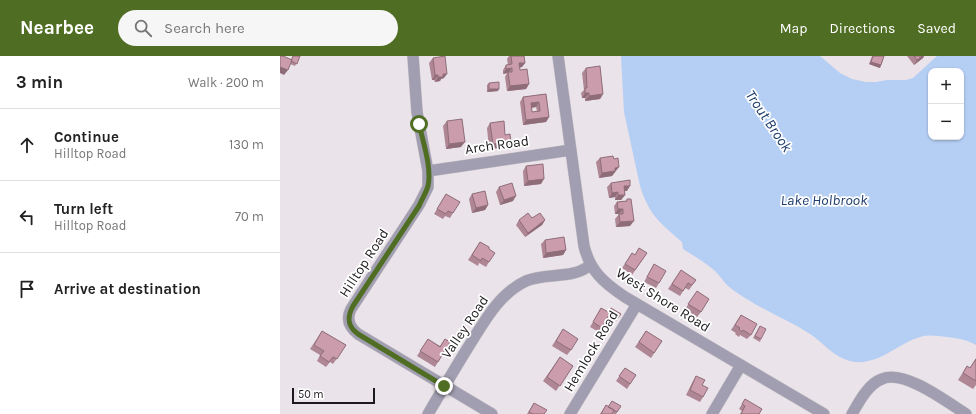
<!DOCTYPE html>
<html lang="en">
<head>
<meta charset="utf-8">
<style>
	:root { --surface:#fff; --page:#f6f6f6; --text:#222; --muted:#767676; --line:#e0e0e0; --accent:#506e23 }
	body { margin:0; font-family:Karla,sans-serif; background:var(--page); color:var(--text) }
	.controls { position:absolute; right:12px; top:12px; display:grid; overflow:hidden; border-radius:8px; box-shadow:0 1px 3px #0004 }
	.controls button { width:36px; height:36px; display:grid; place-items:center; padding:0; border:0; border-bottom:1px solid var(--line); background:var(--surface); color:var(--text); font:20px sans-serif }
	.scale { position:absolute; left:12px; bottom:10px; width:83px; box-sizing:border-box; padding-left:4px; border:2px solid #1c1a1c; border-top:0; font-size:11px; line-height:14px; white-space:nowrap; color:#1c1a1c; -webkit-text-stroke:3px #fff; paint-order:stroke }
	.stop { position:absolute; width:12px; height:12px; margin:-9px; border:3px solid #506e23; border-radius:50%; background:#fff }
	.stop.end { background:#506e23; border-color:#fff; box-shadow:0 1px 4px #0008 }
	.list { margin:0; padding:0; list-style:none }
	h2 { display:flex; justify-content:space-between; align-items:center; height:52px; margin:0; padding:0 16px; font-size:17px }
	h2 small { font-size:13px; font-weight:400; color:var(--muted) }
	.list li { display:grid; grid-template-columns:26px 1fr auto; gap:12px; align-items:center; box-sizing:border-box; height:72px; padding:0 16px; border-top:1px solid var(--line) }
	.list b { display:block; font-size:15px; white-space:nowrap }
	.list p { margin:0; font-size:13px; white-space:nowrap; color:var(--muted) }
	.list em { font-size:13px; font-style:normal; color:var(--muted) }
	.icon { flex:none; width:22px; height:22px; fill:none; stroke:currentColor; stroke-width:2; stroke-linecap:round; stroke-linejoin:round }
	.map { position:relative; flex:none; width:696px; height:358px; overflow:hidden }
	header { display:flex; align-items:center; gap:24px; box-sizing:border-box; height:56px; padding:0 20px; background:var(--accent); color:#fff }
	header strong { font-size:19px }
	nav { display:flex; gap:22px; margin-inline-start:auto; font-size:14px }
	.search { width:280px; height:36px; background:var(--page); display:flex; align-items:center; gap:10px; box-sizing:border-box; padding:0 14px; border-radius:22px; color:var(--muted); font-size:15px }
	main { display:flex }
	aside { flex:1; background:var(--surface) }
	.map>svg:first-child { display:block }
	.water { fill:#b5cef4; fill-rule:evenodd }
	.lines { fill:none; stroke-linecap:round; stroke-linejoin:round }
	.street-casing { stroke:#c5bfc5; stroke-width:12 }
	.street { stroke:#a09eb0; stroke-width:11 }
	.wall { fill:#af8693; fill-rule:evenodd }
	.shaded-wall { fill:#8e6d78 }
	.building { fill:#cb9cab; stroke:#8e6d78; fill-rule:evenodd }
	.route { stroke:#506e23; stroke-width:5 }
	.labels { text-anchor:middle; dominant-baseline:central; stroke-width:3.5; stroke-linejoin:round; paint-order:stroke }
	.street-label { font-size:14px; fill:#1c1a1c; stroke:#fff }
	.water-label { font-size:15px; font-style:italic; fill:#1e3d6c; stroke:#fff }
</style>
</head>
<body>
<header>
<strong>Nearbee</strong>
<div class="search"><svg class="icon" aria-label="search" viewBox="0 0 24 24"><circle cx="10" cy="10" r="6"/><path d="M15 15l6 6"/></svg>Search here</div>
<nav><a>Map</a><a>Directions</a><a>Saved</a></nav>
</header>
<main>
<aside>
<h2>3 min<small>Walk · 200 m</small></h2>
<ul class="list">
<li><svg class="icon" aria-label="ahead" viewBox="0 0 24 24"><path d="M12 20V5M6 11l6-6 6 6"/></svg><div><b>Continue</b><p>Hilltop Road</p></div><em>130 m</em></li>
<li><svg class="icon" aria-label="left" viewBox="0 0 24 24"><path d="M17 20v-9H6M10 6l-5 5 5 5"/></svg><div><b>Turn left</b><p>Hilltop Road</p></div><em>70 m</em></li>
<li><svg class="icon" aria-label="arrive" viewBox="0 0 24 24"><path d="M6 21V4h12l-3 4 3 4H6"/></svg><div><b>Arrive at destination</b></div></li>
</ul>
</aside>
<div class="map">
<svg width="696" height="358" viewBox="0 0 696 358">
	<rect width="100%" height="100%" fill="#eae3ea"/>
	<path class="water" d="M341,0H540L560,17L572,23L586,26H596L607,24H626L633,22L657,0H696V289C687,284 678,282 667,281C658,280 649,278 640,281C618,287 596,312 570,305C553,301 544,287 530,278C510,265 487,256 467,243C460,239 451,233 445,227C442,223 439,219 435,215C426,207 414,200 403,193L402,186C380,167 369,159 360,130L344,56ZM651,15H681V81H651Z"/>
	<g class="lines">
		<defs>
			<path id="street" d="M133,0L137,56L148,115V131L139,149L71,253C66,263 69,271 78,278L212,358
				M278,0L304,190C310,215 324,227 345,241L544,358
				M148,115L291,94
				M148,358C161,336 174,314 187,293C203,268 218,238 246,225C266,216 293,224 310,209
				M290,358L357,248
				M432,358L461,309
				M572,358C579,346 588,328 602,323C624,313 667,346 686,358"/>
		</defs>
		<use href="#street" class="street-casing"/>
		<use href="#street" class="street"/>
	</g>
	<path class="wall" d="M13,0H20L15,10L10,8L4,19Z
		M229,0H244L245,7L242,11L239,12L240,14L249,28L246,33L227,35L225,21L227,17L223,18V14L226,9H228L227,3Z
		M592,0H604L600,12L589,8Z
		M627,0H644L643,2L634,9Z
		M153,2L164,22L161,23L160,25L155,26L154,24H152L149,7Z
		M306,12L323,38L320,43L305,45V42H302L301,37L304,34L302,17Z
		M209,27L218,35L207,36V29Z
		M266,38L269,61L266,66L243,69L240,46L243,41ZM256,51L257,55L252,56V52Z
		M167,65L181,91L166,93L163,70Z
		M210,67L228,91L209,93L207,72Z
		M320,102L335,116L332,120L319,122L316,106Z
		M246,110L261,128L244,130L243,115Z
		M331,127L347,135H344L345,139L341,144H335V141L329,142L327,131Z
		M219,131L233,145L220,149L216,136Z
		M166,138L173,157L170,162L165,160L163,163L154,158Z
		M192,138L208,149L205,154L192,157L189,143Z
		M347,143L350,170L336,171L335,163L339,158H335L334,150L337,146L346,145Z
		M252,162L265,164L262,169L245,181L236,169L239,164Z
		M265,184L286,194L283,199L263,202L261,188Z
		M200,186L209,193V206L206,211L199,207L198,210L188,204Z
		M352,197L354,199L367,197L352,219L342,212Z
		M374,208L379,227L376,232L364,226Z
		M401,214L416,224L409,234L405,232L400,240L388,233Z
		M414,240L421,256L417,261L405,253Z
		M321,252L328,256L341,258L336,265L329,260L319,276L310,271Z
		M461,259L471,279L467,283L460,279L459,281L455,278L456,277L451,274Z
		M480,270L481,283L480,286L473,282Z
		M283,273L291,294L287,299L272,290Z
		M42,275L66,289L53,308L50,306L46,311L37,305L40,299L30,293Z
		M366,275L382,285L371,302L355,291Z
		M148,283L160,290L165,283L158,306L155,311L137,300Z
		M280,301L293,310L276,335L263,325Z
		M696,302V329L693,333L678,324L687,310L690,312Z
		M345,312L356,319L347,333L336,325Z
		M416,320L422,329L423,341L420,346L406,339L413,325Z
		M465,343L479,358H460L462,355L459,353Z
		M254,347L264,358H247Z
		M326,349L328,351L341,350L336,358H334L332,357V358H320Z"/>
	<path class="shaded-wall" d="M642,0H644L643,2L634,9L637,4Z
		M591,6L601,9L600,12L589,8Z
		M239,7H245L242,11L236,12Z
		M0,11L8,14L4,19L0,17Z
		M232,12L228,17V16L227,17L223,18L226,13Z
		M163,18H167L164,22L161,23L160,25L155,26L158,21Z
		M155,19H158L154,24H152Z
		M249,28L246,33L227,35L230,30Z
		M209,33H219L218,35L207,36Z
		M305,37H309L305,42H302Z
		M323,38L320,43L305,45L309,40Z
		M259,46L256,51L248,52L251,47Z
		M269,61L266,66L243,69L246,64Z
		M185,86L181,91L166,93L169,88Z
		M231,86L228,91L209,93L213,88Z
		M339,111L332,120L319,122L322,117L335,112Z
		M264,123L261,128L244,130L248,125Z
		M344,130H350L347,135H341Z
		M338,136L335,141L329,142L332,137Z
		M338,139H345L341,144H335Z
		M236,140L233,145L220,149L224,144Z
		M208,149L205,154L192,157L196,152Z
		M338,153H343L339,158H335Z
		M265,164L262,169L245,181L248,177Z
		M354,165L350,170L336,171L340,166Z
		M286,194L283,199L263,202L266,197Z"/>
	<path class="building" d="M0,0H3L12,4L8,14L0,11Z
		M13,0H20L17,8L11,5Z
		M165,0L167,18H163V21H158V19H155L153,2Z
		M231,0H244L245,7H239L240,14L247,13L249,28L230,30L228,16H232V12L226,13V9L232,8Z
		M593,0H604L601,9L591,6Z
		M634,0H642L637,4Z
		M320,10L323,38L309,40V37H305V32H307L306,12Z
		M219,26V33H209V27Z
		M266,38L269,61L246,64L243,41ZM259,46L260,55L252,56L251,47Z
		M182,63L185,86L169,88L167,65Z
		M224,65L225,79L230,78L231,86L213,88L210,67Z
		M333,100L334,103L338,102L339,111L335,112V115L322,117L320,102Z
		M263,108L264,123L248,125L246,110Z
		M350,124V130H344L345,139H338V136L332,137L331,127Z
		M232,127L236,140L224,144L219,131Z
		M205,135L208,149L196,152L192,138Z
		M166,138L180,146L173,157L168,155L166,158L157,153Z
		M347,143H351L354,165L340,166L339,158H343V153H338L337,146L347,145Z
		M248,157L252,162L260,157L265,164L248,177L239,164Z
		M284,181L286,194L266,197L265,184Z
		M200,186L209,191V193L215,197L209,206L202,202L201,205L192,199Z
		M359,192L367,197L355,214L345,208L352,197L355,199Z
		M374,208L386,215L379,227L367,221Z
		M401,214L416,224L412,229L408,227L403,235L392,228Z
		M417,235L429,243L421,256L408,248Z
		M321,252L330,257L322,272L313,266Z
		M331,252L341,258L338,262L328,256Z
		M461,259L477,268L471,279L463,274L462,276L459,273L460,272L455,269Z
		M480,270L486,273L481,283L475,280Z
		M283,273L298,283L291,294L276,285Z
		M42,275L66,289L57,303L53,301L49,306L40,300L44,295L34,289Z
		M366,275L382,285L374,297L359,286Z
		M148,283L160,291L165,283L170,286L158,306L140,295Z
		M280,301L293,310L280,330L267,321Z
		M696,303V325L683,317L687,310L690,312Z
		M345,312L356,319L350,328L339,320Z
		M416,320L425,324L422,329L428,332L423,341L410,334Z
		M465,343L482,353L479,358H461L465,350L462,348Z
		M332,345L341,350L337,356L328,351Z
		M254,347L267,354L264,358H253L249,356Z
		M326,349L334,354L332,358H321Z"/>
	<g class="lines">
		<path class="route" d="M139,68C143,86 152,112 148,130C146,137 142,143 139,150L73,250C67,261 67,270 78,278L164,330"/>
	</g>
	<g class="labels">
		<g class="street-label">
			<text transform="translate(217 89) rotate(-8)">Arch Road</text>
			<text transform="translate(84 207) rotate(-57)">Hilltop Road</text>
			<text transform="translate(383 244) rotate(32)">West Shore Road</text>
			<text transform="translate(185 271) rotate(-56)">Valley Road</text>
			<text transform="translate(311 295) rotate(-59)">Hemlock Road</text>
		</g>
		<g class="water-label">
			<text transform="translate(489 65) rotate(56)">Trout Brook</text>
			<text x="544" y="144">Lake Holbrook</text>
		</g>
	</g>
</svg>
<div class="controls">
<button>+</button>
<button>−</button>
</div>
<div class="scale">50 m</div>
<div class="stop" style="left:139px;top:68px"></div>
<div class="stop end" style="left:164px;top:330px"></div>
</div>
</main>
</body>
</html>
